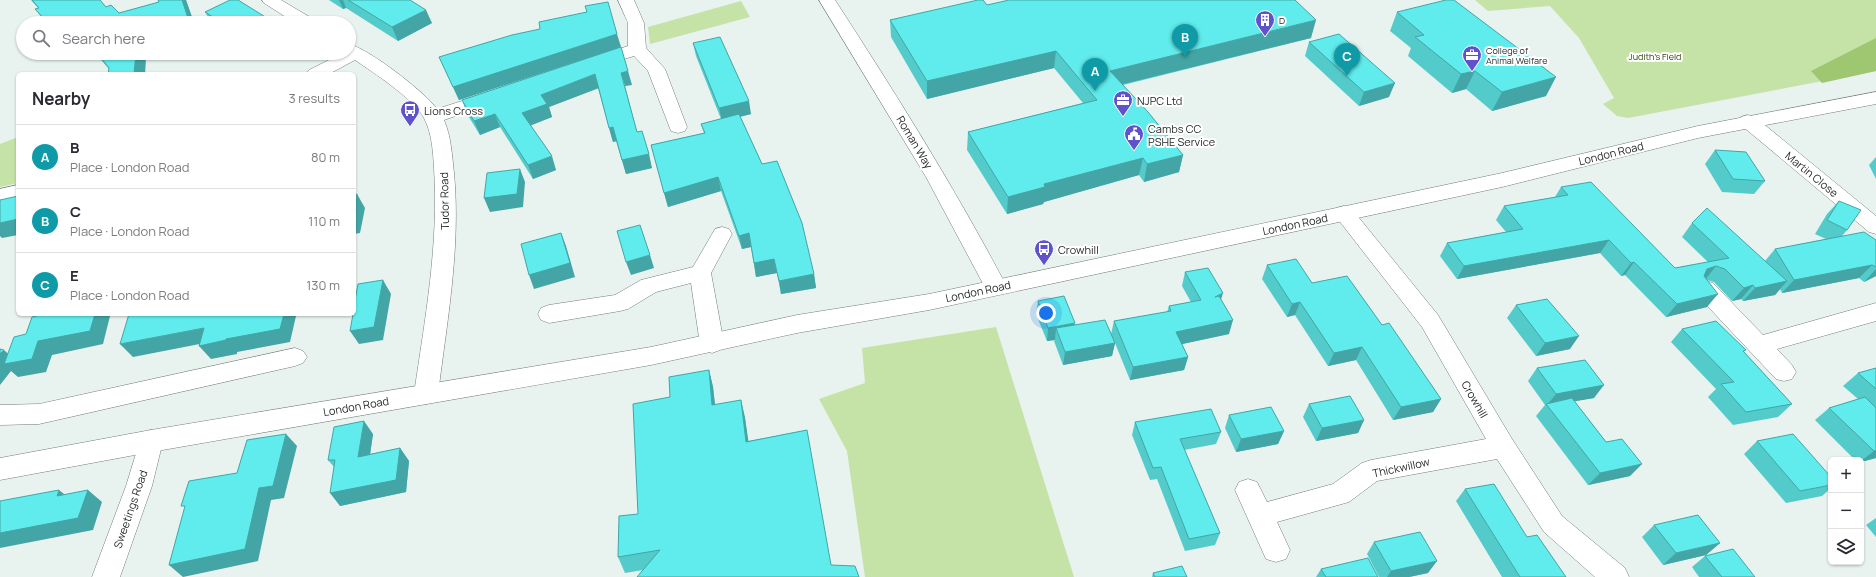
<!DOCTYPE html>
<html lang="en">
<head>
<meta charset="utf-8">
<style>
	:root { --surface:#fff; --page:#f7f7f7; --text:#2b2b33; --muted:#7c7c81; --line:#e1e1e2; --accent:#db2777 }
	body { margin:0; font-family:Manrope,sans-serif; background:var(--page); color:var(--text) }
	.controls { position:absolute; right:12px; bottom:12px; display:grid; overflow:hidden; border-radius:6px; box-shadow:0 1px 3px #0004 }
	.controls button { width:36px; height:36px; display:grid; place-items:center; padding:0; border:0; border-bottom:1px solid var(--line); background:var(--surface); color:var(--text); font:20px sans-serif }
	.you { position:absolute; left:1046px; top:313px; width:14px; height:14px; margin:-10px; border:3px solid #fff; border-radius:50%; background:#1a73e8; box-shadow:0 0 0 6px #1a73e833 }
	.badge { display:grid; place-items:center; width:26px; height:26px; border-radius:50%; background:var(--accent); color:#fff; font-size:13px; font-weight:700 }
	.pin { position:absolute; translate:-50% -33px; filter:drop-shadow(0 1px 2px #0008) }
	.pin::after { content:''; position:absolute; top:21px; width:14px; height:12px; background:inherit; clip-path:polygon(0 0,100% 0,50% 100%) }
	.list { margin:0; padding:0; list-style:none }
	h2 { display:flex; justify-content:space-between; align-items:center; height:52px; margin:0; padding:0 16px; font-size:17px }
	h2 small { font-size:13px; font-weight:400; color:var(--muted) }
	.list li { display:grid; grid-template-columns:26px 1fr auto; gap:12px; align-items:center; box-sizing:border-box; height:64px; padding:0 16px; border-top:1px solid var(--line) }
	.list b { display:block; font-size:15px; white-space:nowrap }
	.list p { margin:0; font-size:13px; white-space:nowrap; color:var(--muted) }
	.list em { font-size:13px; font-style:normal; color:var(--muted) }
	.icon { flex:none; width:22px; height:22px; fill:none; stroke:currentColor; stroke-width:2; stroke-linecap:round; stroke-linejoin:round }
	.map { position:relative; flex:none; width:1876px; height:577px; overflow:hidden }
	.search { position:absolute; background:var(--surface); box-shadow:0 1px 3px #0004; left:16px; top:16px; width:340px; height:44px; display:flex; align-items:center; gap:10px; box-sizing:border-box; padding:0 14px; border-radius:22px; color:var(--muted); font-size:15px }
	.panel { position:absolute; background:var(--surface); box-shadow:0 1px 3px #0004; left:16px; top:72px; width:340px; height:244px; border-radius:6px }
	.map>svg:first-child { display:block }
	.green { fill:#c6e3a7 }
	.forest { fill:#9fc671 }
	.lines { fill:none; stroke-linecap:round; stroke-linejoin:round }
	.street-casing { stroke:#757d7a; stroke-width:1 }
	.secondary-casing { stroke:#757d7a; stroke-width:1 }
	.street { fill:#fff; fill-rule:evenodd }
	.secondary { fill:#fff; fill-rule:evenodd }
	.wall { fill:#53cbcb }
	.shaded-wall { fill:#43a5a5 }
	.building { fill:#60ecec; stroke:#43a5a5 }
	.labels { text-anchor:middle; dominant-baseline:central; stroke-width:4; stroke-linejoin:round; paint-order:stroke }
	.far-poi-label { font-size:9px; fill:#262928; stroke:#fff; text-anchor:start }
	.far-park-label { font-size:9px; fill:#2a4101; stroke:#fff }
	.poi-label { font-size:11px; fill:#262928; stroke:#fff; text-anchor:start }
	.street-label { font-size:11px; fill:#262928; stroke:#fff }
</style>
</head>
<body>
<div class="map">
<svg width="1876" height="577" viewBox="0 0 1876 577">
	<rect width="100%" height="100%" fill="#e8f2ee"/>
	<path class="green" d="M1475,0H1876V71L1628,118L1617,116L1603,104L1614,98L1579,38L1550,6L1488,11Z
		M741,1L750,17L650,44L648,27Z
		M18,137V183L0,187V144Z
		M996,327L1074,577H865L847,451L819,399L865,383L862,348Z"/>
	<path class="forest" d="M1876,38V71L1822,83L1811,71Z"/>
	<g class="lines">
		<defs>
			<path id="street" d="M262,0H281L313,19L315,23H295L264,3Z
				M618,0H634L644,23L646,48L665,69L687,127L685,131L678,133L671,131L648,71L634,56L596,68L590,67L587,63L590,59L628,46V23Z
				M819,0H835C896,94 955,188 1007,287L1004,293L996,295L988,293L926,177Z
				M349,44C369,49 425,92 437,109L493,91L499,93L502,97L499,101L444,120C451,136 452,155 454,173C461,247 447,321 438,394L434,401L426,404L418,401L414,394C425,319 439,244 434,168C433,152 432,133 424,118C414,99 374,73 355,60L329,74H306L309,70L343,53H349Z
				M1748,115L1755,117L1876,216V234L1869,232L1741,125L1739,121L1741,117Z
				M18,185V199L0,203V189Z
				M1344,206L1351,208L1438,315L1512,439L1562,516L1625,568L1629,577H1595L1544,532L1497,459L1377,481L1349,502L1277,522L1290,550L1286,559L1276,562L1266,559L1235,490L1239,482L1248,479L1257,482L1267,502L1333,484L1362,463L1371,460L1486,439L1422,327L1337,218L1334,213L1337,208Z
				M722,227L729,229L732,234L711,273L724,344L720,350L712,353L704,350L700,344L691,283L656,292L628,309L620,311L549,323L541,320L538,314L541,308L549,305L615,295L641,280L693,267L715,229Z
				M1705,281L1713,283L1763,335L1876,303V321L1777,349L1792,365L1796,372L1792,379L1784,381L1776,379L1697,295L1694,289L1697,283Z
				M295,348L303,351L307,357L303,363L295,366L39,424L0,425V405L39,404Z
				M151,430L160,434L163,441L152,486L120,577H92L126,486L142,434Z"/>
			<path id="secondary" d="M1876,92V104L1698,138L1502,187L929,310L797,333L651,365L151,452L0,480V458L151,430L651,347L797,315L929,294L1502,173L1698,126Z"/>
		</defs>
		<use href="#street" class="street-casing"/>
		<use href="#secondary" class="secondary-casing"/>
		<use href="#street" class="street"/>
		<use href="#secondary" class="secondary"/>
	</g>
	<path class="wall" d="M31,0H100L106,7L119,13L159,2L158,0H186L194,23H46L35,9L38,8Z
		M329,0H410L432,23L398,41L346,8L343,9Z
		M987,5L1311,38L1123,85L1183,155L1179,172L1144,182L1139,175L1044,202L1043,204L1007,214L967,150L968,132L1083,103L1054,68L927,99L891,37L890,20Z
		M205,12L275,23H212Z
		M1397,12L1546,96L1492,111L1466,89L1452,93L1408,56L1411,48L1390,31Z
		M1309,42L1389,97L1359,106L1305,56Z
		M693,43L751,114L740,117L814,274L816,288L781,294L777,273L756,277L751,247L742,249L721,191L668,207L651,145L704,133L701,124L721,119L696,56Z
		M621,47L459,100L439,57Z
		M95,53H146L145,74L109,69Z
		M257,53H277L265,59Z
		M632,85L625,86L637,132L652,168L626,174L616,141L613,142L598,88L549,107L552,117L530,125L556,170L533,179L500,127L480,135L467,114L462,100Z
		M1715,150L1765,181L1754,194L1722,192L1705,164Z
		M1876,157V179L1869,165Z
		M1561,187L1675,268L1708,262L1682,237L1692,223L1765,261L1775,249L1826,239L1815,234L1827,214L1839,201L1847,230L1842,236L1876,240V276L1864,282L1859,278L1782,293L1780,289L1775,295L1743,301L1741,299L1732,301L1714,282L1707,280V307L1666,317L1625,275L1621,276L1600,253L1457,279L1440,256L1447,243L1506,232L1496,220L1504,206L1555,197Z
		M1267,265L1312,283L1382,325L1441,399L1433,412L1393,420L1356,360L1328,366L1295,315L1287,317L1262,279Z
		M1185,272L1221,300L1229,334L1182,344L1188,357L1184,370L1130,380L1115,343L1112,356L1063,365L1054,341L1055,340L1047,341L1036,314L1038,301L1074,325L1111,334L1114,321L1167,312L1169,306L1191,302L1182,286Z
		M1516,305L1570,349L1536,356L1507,318Z
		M1682,329L1744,352L1792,404L1778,417L1733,425L1708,397L1716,389L1671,342Z
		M1537,368L1594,398L1574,401L1606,442L1630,476L1588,485L1536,416L1545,405L1528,381Z
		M1876,368V458L1861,462V460H1855L1815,420L1829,408L1858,399L1843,386L1858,373Z
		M709,370L713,387L715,405L741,400L745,418L748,441L807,430L643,570L625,573L618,557L638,514L670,397Z
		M1309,404L1364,420L1358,433L1316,441L1303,417Z
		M1229,415L1284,431L1278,444L1236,452L1225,428Z
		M1135,422L1221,432L1216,444L1184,450L1220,533L1215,545L1185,551L1157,479L1150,480L1132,435Z
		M373,434L370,454L400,448L409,461L406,492L340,506L334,467L328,460Z
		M1757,441L1831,477V488L1822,496L1786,503L1744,454Z
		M1465,489L1566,577H1502L1456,501Z
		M1876,518V537L1866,525Z
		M1654,525L1720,543L1706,555L1663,565L1642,537Z
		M1374,542L1428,573L1409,577H1379L1367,554Z
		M1705,556L1755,577H1699L1692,567Z
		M1321,569L1378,577H1316Z
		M1153,573L1187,577H1152Z"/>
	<path class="shaded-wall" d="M182,0H186L194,23H188Z
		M339,0H343L346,8L343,9Z
		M426,10L432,23L398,41L392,27Z
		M1316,20L1311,38L1107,88L1110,71Z
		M617,34L621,47L459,100L453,87Z
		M1056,51L1054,68L927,99V81Z
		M75,53H94L79,59Z
		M136,53H146L145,74H134Z
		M262,53H277L265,59Z
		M628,71L632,85L625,86L621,73Z
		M1475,71L1466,89L1452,93L1461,74Z
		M595,74L599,88L549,107L552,117L527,127L522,113L541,95Z
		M1556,77L1546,96L1492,111L1502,92Z
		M1395,83L1389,97L1359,106L1364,92Z
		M749,101L751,114L722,121L719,108Z
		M495,114L500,127L480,135L474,121Z
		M613,127L617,141L613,142L609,128Z
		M649,154L652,168L626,174L622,160Z
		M1183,155L1179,172L1144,182L1147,164Z
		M552,156L556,170L533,179L528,165Z
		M1143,158L1139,175L1044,202L1043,204L1007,214L1008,197L1044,184Z
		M520,169L525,182L523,207L490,212L484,198Z
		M718,177L721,191L668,207L664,193Z
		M357,194L365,208L360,233L354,234V210Z
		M18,219V235L2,238L0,236V223Z
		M561,233L566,246L575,277L534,289L529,275Z
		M749,233L751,247L742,249L739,236Z
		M1609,240L1600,253L1457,279L1464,266Z
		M650,255L654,268L631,275L626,262Z
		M774,259L777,273L756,277L754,263Z
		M1634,262L1625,275L1621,276L1631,263Z
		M1872,265L1859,278L1782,293L1794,280Z
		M1716,266L1705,280L1696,282L1707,269Z
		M1876,269V276L1864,282Z
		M814,274L816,288L781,294L779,281Z
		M383,280L391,294L383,340L359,344L350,331Z
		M1787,281L1775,295L1743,301L1755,288Z
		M1753,285L1741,299L1732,301L1744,288Z
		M1223,293L1219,306L1215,297Z
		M1718,294L1707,307L1666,317L1677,304Z
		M1300,302L1295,315L1287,317L1292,304Z
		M95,314H108L110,316L103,344L52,355L46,372L18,377L11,371L0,385V354L4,350L17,362L38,341Z
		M284,314H295L296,316L290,342L237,352V354L211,359L199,346L226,339Z
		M1233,320L1229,334L1173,346L1176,332Z
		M1075,323L1073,336L1056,328L1055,340L1047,341L1048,328Z
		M204,328L215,341L133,357L120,344Z
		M1579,336L1570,349L1536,356L1545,343Z
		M1115,343L1112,356L1063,365L1065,352Z
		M1362,347L1356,360L1328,366L1334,353Z
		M1188,357L1184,370L1130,380L1133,367Z
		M709,370L713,387L717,423L712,405Z
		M1604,385L1594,398L1548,406L1547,405L1556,394Z
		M1441,399L1433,412L1393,420L1401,407Z
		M741,400L745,418L751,459L746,442Z
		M1364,420L1358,433L1316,441L1322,428Z
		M364,421L373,434L368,469L358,457Z
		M1284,431L1278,444L1236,452L1241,439Z
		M286,434L297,446L284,498L271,500L258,561L183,577L169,565L259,488Z
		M400,448L409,461L406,492L340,506L330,493Z
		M1876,450V458L1861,462V461L1874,451Z
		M1642,464L1630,476L1588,485L1600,473Z
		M59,490L74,502L57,496Z
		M88,490L102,502L93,530L0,548V533Z
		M1720,543L1706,555L1663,565L1676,553Z
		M1437,561L1428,573L1409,577H1387L1391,571Z"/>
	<path class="building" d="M32,0H100L106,7L111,5L119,13L159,2L158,0H182L189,21L188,23H48L35,9L39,8Z
		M230,0H238L275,23H222L205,12Z
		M348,0H410L426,10L392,27Z
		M978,0H983L987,5L1009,0H1295L1316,20L1110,71L1148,112L1183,155L1147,164L1143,158L1044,184L1045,187L1008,197L968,132L1097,100L1056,51L927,81L890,20Z
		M1446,0H1454L1556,77L1502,92L1475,71L1461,74L1415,37L1424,35L1397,12Z
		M608,2L617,34L453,87L439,57L512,35L540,29L539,22L587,12L585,6Z
		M1339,34L1395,83L1364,92L1309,42Z
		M720,37L749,101L719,108L693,43Z
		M621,47L628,71L621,73L637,132L642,131L649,154L622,160L613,127L609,128L595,74L541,95L547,104L522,113L552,156L528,165L495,114L474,121L462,100Z
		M97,53H136L134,74H108L109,68Z
		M739,114L762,164L777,161L802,223L814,274L779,281L774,259L754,263L749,233L739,236L718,177L664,193L651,145L705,133L701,124Z
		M1715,150L1746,152L1765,181L1733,179Z
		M520,169L517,194L484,198L487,173Z
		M1591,182L1675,268L1729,258L1692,223L1707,208L1787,281L1755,288L1753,285L1744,288L1725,269L1716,266L1707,269L1704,276L1718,294L1677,304L1634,262L1631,263L1609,240L1464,266L1447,243L1523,229L1504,206L1568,195L1561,187Z
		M357,194L354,210V195Z
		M18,196V219L0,223V200Z
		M1839,201L1861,210L1847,230L1827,220Z
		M640,225L650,255L626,262L617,231Z
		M1864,232L1876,240V267L1872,265L1794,280L1775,249Z
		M561,233L570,263L529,275L521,244Z
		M1296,259L1312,283L1347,276L1382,325L1389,323L1441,399L1401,407L1362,347L1334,353L1300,302L1292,304L1267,265Z
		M1208,268L1223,293L1215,297L1219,296L1233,320L1176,332L1188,357L1133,367L1114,321L1171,311L1169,306L1201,300L1185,272Z
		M383,280L374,327L350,331L353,314H354V306L358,284Z
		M1064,296L1075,323L1048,328L1038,301Z
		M1547,299L1579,336L1545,343L1516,305Z
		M44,314H95L90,331L38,341L32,359L4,364L14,337L26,334L32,317Z
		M129,314H284L280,329L226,339V340L199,346L204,328L120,344Z
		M1105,320L1115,343L1065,352L1056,328Z
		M1716,321L1746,350L1743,351L1792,404L1746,412L1721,384L1734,382L1682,329Z
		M0,349L4,350L0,354Z
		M1585,360L1604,385L1556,394L1537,368Z
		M1876,368V389L1858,373Z
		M709,370L712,405L741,400L746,442L807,430L831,565L855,566L859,577H637L660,550L618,557L619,516L638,514L633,404L670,397L669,377Z
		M1350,396L1364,420L1322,428L1309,404Z
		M1865,397L1876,408V450L1874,451L1829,408Z
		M1572,398L1606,442L1622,439L1642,464L1600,473L1546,404Z
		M1271,407L1284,431L1241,439L1229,415Z
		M1211,409L1221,432L1180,439L1220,533L1189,539L1161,467L1153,468L1135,422Z
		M364,421L358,457L400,448L396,480L330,493L335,460H328L334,427Z
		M286,434L273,486L259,488L245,549L169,565L185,506H181L189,481L237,473L247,440Z
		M1793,434L1831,477V485L1800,491L1757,441Z
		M1494,484L1527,537L1537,535L1566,577H1520L1465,489Z
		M59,490L57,496L88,490L78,518L0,533V501Z
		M1698,515L1720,543L1676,553L1654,525Z
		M1420,532L1437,561L1391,571L1374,542Z
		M1733,549L1755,577H1722L1705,556Z
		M1368,558L1378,577H1326L1321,569Z
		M1182,566L1187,577H1155L1153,573Z"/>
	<defs>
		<symbol id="building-pin" viewBox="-11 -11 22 30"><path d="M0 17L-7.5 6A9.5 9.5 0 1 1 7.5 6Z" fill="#6052ca" stroke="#fff"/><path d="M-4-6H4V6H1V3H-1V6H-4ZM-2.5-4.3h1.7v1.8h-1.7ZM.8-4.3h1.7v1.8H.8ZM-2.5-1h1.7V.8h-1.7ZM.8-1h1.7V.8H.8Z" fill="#fff"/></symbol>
		<symbol id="office-pin" viewBox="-11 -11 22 30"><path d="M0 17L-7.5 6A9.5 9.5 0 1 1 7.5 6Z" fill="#6052ca" stroke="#fff"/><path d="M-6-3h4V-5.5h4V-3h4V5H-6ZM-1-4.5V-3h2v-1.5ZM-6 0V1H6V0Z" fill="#fff"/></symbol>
		<symbol id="bus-pin" viewBox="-11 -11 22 30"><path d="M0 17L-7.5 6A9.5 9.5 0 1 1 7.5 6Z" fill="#6052ca" stroke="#fff"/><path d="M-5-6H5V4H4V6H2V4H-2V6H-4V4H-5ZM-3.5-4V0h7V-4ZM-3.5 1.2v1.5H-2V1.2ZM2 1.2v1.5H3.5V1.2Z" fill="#fff"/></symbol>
		<symbol id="civic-pin" viewBox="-11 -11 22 30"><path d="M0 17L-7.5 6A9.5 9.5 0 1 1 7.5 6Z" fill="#6052ca" stroke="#fff"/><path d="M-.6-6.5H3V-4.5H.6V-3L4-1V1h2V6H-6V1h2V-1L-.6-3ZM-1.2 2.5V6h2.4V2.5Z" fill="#fff"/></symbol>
	</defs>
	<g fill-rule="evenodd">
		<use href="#building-pin" x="1254" y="9" width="22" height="30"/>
		<use href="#office-pin" x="1461" y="44" width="22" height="30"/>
		<use href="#office-pin" x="1112" y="89" width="22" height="30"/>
		<use href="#bus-pin" x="399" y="99" width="22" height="30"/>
		<use href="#civic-pin" x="1123" y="123" width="22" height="30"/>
		<use href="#bus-pin" x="1033" y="238" width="22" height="30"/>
	</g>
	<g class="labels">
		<g class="far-poi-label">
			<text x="1279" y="20">D</text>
			<text x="1486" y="50">College of<tspan x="1486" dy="10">Animal Welfare</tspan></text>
		</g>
		<g class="far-park-label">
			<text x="1655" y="56">Judith's Field</text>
		</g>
		<g class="poi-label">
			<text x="1137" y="100">NJPC Ltd</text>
			<text x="424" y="110">Lions Cross</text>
			<text x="1148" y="128">Cambs CC<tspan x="1148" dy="13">PSHE Service</tspan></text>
			<text x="1058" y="249">Crowhill</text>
		</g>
		<g class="street-label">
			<text transform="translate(915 142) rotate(59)">Roman Way</text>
			<text transform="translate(1611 153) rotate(-14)">London Road</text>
			<text transform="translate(1812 174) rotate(39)">Martin Close</text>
			<text transform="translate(444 201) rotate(-91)">Tudor Road</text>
			<text transform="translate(1295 224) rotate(-12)">London Road</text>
			<text transform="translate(978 291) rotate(-12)">London Road</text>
			<text transform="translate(1475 399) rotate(60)">Crowhill</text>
			<text transform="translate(356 406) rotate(-10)">London Road</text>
			<text transform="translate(1401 467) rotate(-12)">Thickwillow</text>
			<text transform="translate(130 509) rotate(-71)">Sweetings Road</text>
		</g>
	</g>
</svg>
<div class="controls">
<button>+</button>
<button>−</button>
<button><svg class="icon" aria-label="layers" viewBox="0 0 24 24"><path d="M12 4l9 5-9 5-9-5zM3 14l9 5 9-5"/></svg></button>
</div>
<div class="you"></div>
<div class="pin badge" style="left:1095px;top:91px;background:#0f9aa8">A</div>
<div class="pin badge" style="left:1185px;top:57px;background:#0f9aa8">B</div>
<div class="pin badge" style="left:1347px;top:76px;background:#0f9aa8">C</div>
<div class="search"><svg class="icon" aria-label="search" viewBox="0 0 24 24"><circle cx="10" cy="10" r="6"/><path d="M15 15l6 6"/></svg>Search here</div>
<section class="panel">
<h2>Nearby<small>3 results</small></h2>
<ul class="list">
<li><span class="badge" style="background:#0f9aa8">A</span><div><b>B</b><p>Place · London Road</p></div><em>80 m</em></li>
<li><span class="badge" style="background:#0f9aa8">B</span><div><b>C</b><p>Place · London Road</p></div><em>110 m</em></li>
<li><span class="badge" style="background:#0f9aa8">C</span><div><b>E</b><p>Place · London Road</p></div><em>130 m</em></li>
</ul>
</section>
</div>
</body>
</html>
